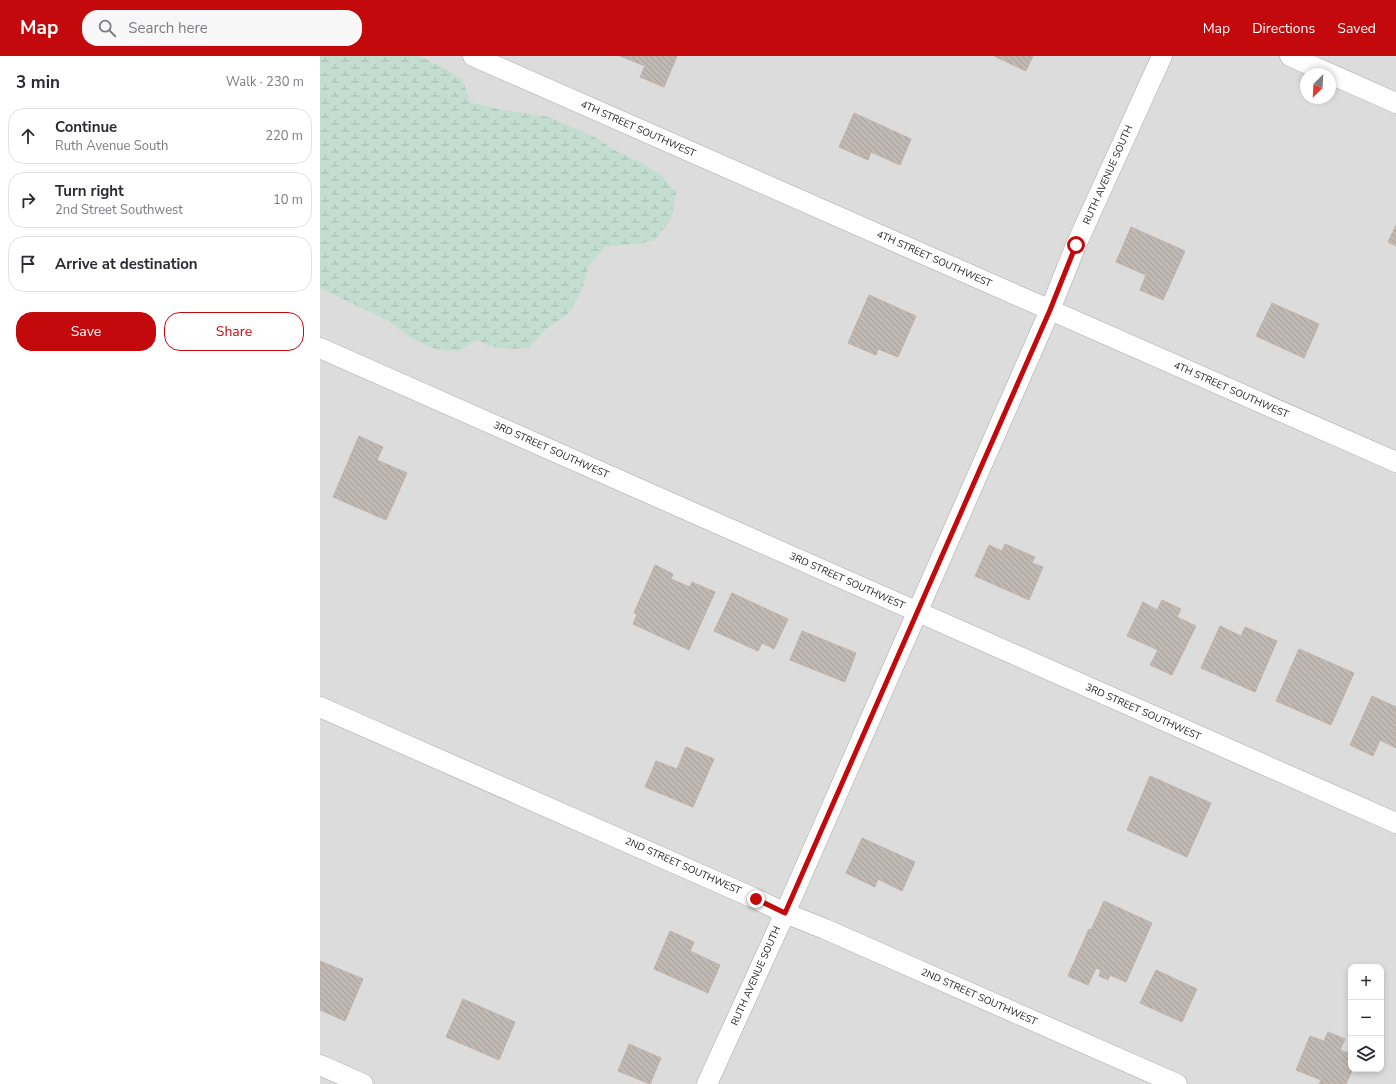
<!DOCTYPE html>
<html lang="en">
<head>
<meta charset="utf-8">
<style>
	:root { --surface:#fff; --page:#f7f7f7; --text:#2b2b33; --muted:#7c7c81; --line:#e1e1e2; --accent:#c4090d }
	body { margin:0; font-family:"Nunito Sans",sans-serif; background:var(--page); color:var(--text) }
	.controls { position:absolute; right:12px; bottom:12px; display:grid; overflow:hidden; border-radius:8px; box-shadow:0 2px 6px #0003 }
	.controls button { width:36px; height:36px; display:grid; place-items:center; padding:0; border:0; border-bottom:1px solid var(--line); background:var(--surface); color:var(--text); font:20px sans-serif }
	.compass { position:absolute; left:980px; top:12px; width:36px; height:36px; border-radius:50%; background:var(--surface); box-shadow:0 2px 6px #0003; rotate:204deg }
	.stop { position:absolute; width:12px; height:12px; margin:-9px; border:3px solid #c4090d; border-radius:50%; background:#fff }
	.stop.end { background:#c4090d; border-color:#fff; box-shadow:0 1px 4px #0008 }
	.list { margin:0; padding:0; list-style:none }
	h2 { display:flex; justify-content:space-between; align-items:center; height:52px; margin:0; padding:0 16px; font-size:17px }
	h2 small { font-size:13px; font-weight:400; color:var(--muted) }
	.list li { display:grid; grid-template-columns:26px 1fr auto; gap:12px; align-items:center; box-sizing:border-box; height:56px; margin:0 8px 8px; padding:0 8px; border:1px solid var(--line); border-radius:16px }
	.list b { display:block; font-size:15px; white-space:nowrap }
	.list p { margin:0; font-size:13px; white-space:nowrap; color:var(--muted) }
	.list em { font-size:13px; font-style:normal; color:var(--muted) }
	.actions { display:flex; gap:8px; padding:12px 16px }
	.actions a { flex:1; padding:9px 0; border:1px solid var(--accent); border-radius:16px; text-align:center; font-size:14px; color:var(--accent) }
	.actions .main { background:var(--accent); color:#fff }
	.icon { flex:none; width:22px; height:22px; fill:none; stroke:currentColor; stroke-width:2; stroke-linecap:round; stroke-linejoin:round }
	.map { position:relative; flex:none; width:1076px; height:1028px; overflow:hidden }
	header { display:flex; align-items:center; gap:24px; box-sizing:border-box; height:56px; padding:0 20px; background:var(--accent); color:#fff }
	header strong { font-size:19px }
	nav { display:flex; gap:22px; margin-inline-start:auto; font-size:14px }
	.search { width:280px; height:36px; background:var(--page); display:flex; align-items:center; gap:10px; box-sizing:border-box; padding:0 14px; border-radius:16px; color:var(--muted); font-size:15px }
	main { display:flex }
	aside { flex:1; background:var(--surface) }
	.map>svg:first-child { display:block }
	.residential { fill:#dddcdc; fill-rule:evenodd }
	.wetland { fill:url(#wetland-marsh) }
	.building { fill:url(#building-back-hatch); stroke:#c0b2a8 }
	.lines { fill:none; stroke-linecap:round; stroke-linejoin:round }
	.minor-casing { stroke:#a6a6a6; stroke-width:21 }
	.minor { stroke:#fff; stroke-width:20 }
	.route { stroke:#c4090d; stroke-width:5 }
	.labels { text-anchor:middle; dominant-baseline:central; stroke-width:3; stroke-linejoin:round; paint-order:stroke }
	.street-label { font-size:10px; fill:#1f1f1f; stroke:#fff }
</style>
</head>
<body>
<header>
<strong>Map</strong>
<div class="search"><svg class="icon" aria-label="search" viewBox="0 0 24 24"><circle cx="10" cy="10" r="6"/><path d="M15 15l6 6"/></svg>Search here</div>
<nav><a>Map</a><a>Directions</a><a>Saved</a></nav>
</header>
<main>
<aside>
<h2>3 min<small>Walk · 230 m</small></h2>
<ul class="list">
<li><svg class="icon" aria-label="ahead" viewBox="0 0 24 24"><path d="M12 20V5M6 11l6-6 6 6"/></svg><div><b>Continue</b><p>Ruth Avenue South</p></div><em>220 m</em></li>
<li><svg class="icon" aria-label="right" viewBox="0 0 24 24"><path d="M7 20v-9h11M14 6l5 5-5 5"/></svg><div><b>Turn right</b><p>2nd Street Southwest</p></div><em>10 m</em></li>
<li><svg class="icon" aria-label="arrive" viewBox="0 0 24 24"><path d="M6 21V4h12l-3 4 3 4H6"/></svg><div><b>Arrive at destination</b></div></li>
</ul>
<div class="actions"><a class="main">Save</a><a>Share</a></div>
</aside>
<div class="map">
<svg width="1076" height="1028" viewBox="0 0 1076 1028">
	<defs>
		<pattern id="wetland-marsh" width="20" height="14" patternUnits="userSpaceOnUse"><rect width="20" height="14" fill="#c3ddd0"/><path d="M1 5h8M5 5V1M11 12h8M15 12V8" fill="none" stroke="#a7bdb2"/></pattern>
		<pattern id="building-back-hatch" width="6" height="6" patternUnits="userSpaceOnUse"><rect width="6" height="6" fill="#c0b8b2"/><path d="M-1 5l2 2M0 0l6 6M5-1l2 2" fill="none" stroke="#a59e99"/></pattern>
	</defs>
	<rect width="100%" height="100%" fill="#efece6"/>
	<path class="residential" d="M99,0H1076V1028H0V232L70,266L90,282L138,296L157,284L161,287L209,292L226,272L247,259L261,237L269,210L285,191L309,189L334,185L319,105L296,95L275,81L184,54L151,46L142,23L121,10ZM986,18H1010V42H986ZM1031,911H1061V1013H1031Z"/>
	<path class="wetland" d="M0,0H99L121,10L142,23L151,46L184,54L229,61L275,81L296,95L319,105L340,118L356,136L352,161L334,185L309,189L285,191L269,210L261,237L247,259L226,273L209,292C192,293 173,294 157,284L138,296L113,292L90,282L70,266L0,232Z"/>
	<path class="building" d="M300,0H357L344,31L320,21L325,10Z
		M674,0H713L706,15Z
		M534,57L591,83L580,109L551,96L548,104L519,91Z
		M1076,169V190L1068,186Z
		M811,171L865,195L843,244L820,234L826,219L796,206Z
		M549,239L596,260L578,301L558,293L556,299L528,287Z
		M952,247L999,268L984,302L936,280Z
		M39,380L63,391L57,404L87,417L66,464L13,441Z
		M685,488L715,501L712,507L723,511L709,544L655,520L669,489L682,495Z
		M335,509L353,518L351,523L370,531L372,526L395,536L369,594L313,568L317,558L314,557Z
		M412,537L468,563L454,593L442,587L438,595L394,575Z
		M842,544L861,553L857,561L876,570L852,619L830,609L838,594L807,580L823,546L837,554Z
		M900,570L921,580L925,571L957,585L935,636L881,612Z
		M482,575L536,597L525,626L470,604Z
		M979,593L1034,617L1011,669L956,645Z
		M1052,640L1076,651V692L1060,684L1053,700L1030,689Z
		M366,691L394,703L373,751L325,731L336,705L357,713Z
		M830,720L891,747L867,801L807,774Z
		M542,782L595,806L582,835L558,823L555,831L526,817Z
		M784,845L832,867L806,926L790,919L788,924L779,920L781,914L776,912L768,929L748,920L769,873L771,874Z
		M350,875L374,886L370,895L400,909L388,937L334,913Z
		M0,905L43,923L25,965L0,954Z
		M836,914L877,933L862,966L820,947Z
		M143,943L195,966L179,1004L126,981Z
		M1008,976L1025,983L1020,994L1031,998V1013H1033L1026,1028H999L1001,1024L976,1014L990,980L1004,985Z
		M309,988L341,1002L330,1028L298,1015Z"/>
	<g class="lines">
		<defs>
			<path id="minor" d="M153,0L1076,406
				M970,0L1076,47
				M0,292L1076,767
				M0,651L436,843L465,857L505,873L857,1028
				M0,1009L43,1028
				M387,1028L465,857L730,254L756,189L842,0"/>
		</defs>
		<use href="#minor" class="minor-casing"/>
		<use href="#minor" class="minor"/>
	</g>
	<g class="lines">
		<path class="route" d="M436,843L465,857L730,254L756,189"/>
	</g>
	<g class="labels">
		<g class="street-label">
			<text transform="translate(318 73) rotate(24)">4TH STREET SOUTHWEST</text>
			<text transform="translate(788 119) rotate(-66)">RUTH AVENUE SOUTH</text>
			<text transform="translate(614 203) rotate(24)">4TH STREET SOUTHWEST</text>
			<text transform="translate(911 334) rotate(24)">4TH STREET SOUTHWEST</text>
			<text transform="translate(231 394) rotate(24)">3RD STREET SOUTHWEST</text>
			<text transform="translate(527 525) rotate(24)">3RD STREET SOUTHWEST</text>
			<text transform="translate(823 656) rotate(24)">3RD STREET SOUTHWEST</text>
			<text transform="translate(363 810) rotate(24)">2ND STREET SOUTHWEST</text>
			<text transform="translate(436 920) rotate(-66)">RUTH AVENUE SOUTH</text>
			<text transform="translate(659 941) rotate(24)">2ND STREET SOUTHWEST</text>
		</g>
	</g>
</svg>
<div class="controls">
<button>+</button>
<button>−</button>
<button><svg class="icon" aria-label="layers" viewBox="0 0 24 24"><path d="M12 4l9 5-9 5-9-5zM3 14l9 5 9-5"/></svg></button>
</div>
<svg class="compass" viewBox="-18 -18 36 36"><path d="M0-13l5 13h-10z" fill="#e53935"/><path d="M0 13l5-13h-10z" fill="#7c7c81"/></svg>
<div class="stop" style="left:756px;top:189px"></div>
<div class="stop end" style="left:436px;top:843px"></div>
</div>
</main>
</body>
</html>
